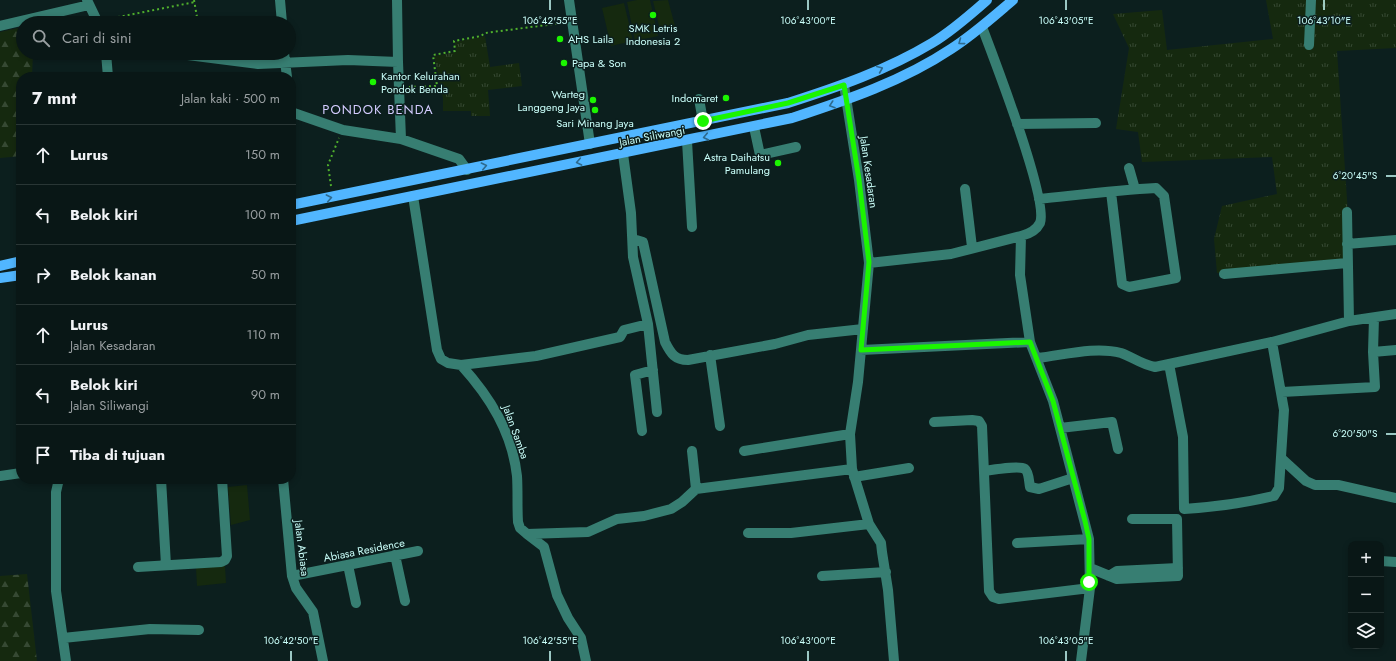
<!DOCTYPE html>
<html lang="id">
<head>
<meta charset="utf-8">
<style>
	:root { --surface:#091716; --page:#12201f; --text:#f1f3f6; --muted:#999fa1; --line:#293635 }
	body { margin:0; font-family:Jost,sans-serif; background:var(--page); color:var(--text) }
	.controls { position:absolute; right:12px; bottom:12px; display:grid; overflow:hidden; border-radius:8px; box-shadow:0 2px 6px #0003 }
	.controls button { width:36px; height:36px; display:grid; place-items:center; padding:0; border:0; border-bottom:1px solid var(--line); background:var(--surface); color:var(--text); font:20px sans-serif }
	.stop { position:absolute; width:12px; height:12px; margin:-9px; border:3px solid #1bf500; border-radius:50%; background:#fff }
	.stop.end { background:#1bf500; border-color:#fff; box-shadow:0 1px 4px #0008 }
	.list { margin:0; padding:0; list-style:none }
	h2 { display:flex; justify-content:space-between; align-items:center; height:52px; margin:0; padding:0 16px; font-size:17px }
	h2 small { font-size:13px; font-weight:400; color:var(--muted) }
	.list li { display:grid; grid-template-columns:26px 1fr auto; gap:12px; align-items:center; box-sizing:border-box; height:60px; padding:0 16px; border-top:1px solid var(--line) }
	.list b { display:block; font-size:15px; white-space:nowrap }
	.list p { margin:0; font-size:13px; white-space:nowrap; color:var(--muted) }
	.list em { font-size:13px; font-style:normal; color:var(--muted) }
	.icon { flex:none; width:22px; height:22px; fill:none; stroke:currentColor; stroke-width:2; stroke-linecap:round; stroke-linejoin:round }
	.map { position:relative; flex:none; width:1396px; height:661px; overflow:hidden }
	.search { position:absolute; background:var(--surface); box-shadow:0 2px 6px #0003; left:16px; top:16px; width:280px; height:44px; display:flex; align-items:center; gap:10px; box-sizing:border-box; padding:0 14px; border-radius:22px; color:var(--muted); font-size:15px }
	.panel { position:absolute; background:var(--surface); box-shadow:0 2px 6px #0003; left:16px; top:72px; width:280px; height:412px; border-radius:16px }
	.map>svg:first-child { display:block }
	.grass { fill:url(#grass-tufts) }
	.forest { fill:url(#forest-firs) }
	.green { fill:#15290f }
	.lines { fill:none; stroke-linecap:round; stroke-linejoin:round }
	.path { stroke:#50b02d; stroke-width:2; stroke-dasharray:2 3; stroke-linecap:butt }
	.minor { stroke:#377e72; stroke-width:10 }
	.major { stroke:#51b6ff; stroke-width:10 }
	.oneway { stroke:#2e6a8e }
	.route { stroke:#1bf500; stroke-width:5 }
	.ticks { fill:none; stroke:#cafffa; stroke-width:1.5 }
	.poi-dot { fill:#1bf500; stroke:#0c1f1e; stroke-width:1.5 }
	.labels { text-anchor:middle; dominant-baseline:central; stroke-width:3; stroke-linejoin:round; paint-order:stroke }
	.poi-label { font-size:11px; fill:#cafffa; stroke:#0c1f1e; text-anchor:start }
	.street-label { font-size:11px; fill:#cafffa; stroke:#0c1f1e }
	.quarter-label { font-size:13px; letter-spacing:1px; fill:#d4ccff; stroke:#0c1f1e }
	.ticks-label { font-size:10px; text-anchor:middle; fill:#cafffa; stroke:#0c1f1e; stroke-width:3; stroke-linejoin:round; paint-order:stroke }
</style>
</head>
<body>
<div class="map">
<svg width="1396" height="661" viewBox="0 0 1396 661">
	<defs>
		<pattern id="grass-tufts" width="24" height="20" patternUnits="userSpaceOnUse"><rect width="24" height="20" fill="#15290f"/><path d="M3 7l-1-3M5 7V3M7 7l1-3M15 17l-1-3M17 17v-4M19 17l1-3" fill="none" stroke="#364933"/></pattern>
		<pattern id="forest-firs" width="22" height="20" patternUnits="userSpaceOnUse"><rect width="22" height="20" fill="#15290f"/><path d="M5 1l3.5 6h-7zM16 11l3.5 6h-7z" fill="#364933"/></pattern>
	</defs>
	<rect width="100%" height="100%" fill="#0c1f1e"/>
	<path class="grass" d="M1266,0H1396V48L1337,51L1351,259L1217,273L1214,239L1222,206L1277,194L1272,157L1142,162L1138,132L1116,129L1129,48L1113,14L1162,10L1167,50L1273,39Z
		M485,36L490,67L519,63L522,86L488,90L490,116H471V111H443V98L434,56L456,52L455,42Z"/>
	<path class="forest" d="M23,27V53H33L32,77H21V156L0,158V32Z
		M27,574L37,661H0V576Z"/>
	<path class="green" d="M637,0H650L658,36L635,41L627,2Z
		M668,0L675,26L660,30L653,1Z
		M624,3L633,41L611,46L602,8Z
		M247,485L250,520L231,525L228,487Z
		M225,566L226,583L197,586L196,568Z"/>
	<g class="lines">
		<path class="path" d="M194,0L198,23
			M108,19L195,2
			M409,87L437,86L433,55L455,51L454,41L481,36L485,33L562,23
			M331,186L328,165L339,138"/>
		<path class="minor" d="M87,0L98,23
			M280,0L282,23
			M397,0L398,62
			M569,0L590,144
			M0,26L89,5
			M1309,45L1311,0
			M106,53L108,77
			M172,53L258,64L348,60L398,62L401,139
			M284,53L287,77
			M844,85L859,180L869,263
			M699,99L703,121
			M291,112L343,130L401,139L459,159L467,170
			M1017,124L1096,123
			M754,127L760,155L796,147
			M687,141L692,227
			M623,154L631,213L633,257L648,324L657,412
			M1129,168L1135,189
			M965,189L972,247
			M413,196L437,350L441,359L448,363L461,365L536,356L620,337L624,330L648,324
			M1039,199C1078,195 1117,190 1156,188L1164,196L1176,278L1129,287L1122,284L1111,192
			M1347,212L1349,321
			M1021,236L1020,275L1030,342L1053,401L1089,539L1090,588L1081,661
			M633,239L643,242L665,342C671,354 675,360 688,360L775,344L808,335L863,329
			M1347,244L1396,240
			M1224,274L1347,263
			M1374,318L1373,352L1396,350
			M861,350L1030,342
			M710,355L720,426
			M1038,358C1064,355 1095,346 1121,353C1133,357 1140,364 1155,367L1272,342L1349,321L1396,314
			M1169,364L1183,437L1184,509C1214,507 1245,503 1274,496L1279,488L1284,410L1272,342
			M461,365C490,397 512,432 517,476C518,491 517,506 518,522L520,528L527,534L544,547L557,595L568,618L581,638L586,661
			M1282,392L1375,387L1373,352
			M934,422L972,420L979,421L982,426L989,591L993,597L999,599L1090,588
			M1060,428L1112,422L1118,449
			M642,431L635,375L653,370
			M692,451L696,489
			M744,451L850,434
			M1282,459L1306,481L1315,485H1338L1396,498
			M984,471C992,470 1019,465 1025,469C1029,472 1029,482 1030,487L1039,489L1073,478
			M0,476L21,473
			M854,477L909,468
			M59,479L56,492V591L66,661
			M161,479L166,565
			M283,479L292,576L296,588L313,612L323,661
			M748,533H791L869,524
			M527,534L588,532L617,519L644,516L671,509L682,502L696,489L852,469
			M1017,543L1089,539
			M395,555L405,601
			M1381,561L1396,562
			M348,565L356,603
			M138,567L221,562L225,560L227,556L222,479
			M1090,568L1117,579L1178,576L1177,519H1132
			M292,576L418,551
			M822,576L886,572
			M1109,576L1117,571L1178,568
			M63,638L150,629L199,630
			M894,661L888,590L882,552L881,543L869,524L852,469L850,434L858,382L869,263L951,254L1021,236C1029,234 1036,231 1040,223C1049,201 993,56 982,27"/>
		<path class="major" d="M291,205L788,103C838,87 887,70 932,43C952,31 970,15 987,0
			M291,221L792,118C847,100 903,81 951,49C973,35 993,17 1013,0
			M0,266L21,261
			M0,278L21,275"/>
	</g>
	<defs><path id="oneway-chevron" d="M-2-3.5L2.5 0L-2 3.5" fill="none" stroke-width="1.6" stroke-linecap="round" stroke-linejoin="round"/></defs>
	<g class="oneway">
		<use href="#oneway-chevron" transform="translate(961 42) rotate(143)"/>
		<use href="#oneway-chevron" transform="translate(880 69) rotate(-23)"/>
		<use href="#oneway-chevron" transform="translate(832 105) rotate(161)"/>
		<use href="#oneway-chevron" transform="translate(706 137) rotate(168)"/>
		<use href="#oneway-chevron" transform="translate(579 162) rotate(169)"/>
		<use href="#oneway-chevron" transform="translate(484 166) rotate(-12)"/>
		<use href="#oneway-chevron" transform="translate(329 198) rotate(-11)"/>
	</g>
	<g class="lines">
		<path class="route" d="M703,121L788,103L844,85L859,180L869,262L861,350L1030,342L1053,401L1085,521L1089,539V582"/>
	</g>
	<path class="ticks" d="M550,0V10M808,0V10M1066,0V10M1324,0V10M1386,176H1396M1386,434H1396M291,651V661M550,651V661M808,651V661M1066,651V661"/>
	<g class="poi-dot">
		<circle cx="653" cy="15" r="4"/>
		<circle cx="560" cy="39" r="4"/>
		<circle cx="564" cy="63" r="4"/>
		<circle cx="373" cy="82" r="4"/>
		<circle cx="726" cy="98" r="4"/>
		<circle cx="593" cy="100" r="4"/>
		<circle cx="595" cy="110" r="4"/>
		<circle cx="778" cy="163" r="4"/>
	</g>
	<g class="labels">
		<g class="poi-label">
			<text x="653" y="28" text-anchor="middle">SMK Letris<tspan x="653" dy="13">Indonesia 2</tspan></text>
			<text x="568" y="39">AHS Laila</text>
			<text x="572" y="63">Papa &amp; Son</text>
			<text x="381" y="76">Kantor Kelurahan<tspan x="381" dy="13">Pondok Benda</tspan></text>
			<text x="585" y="94" text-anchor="end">Warteg<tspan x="585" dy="13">Langgeng Jaya</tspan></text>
			<text x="718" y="98" text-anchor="end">Indomaret</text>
			<text x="595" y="123" text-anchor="middle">Sari Minang Jaya</text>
			<text x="770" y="157" text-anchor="end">Astra Daihatsu<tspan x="770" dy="13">Pamulang</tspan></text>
		</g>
		<g class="street-label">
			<text transform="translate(652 136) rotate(-11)">Jalan Siliwangi</text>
			<text transform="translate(869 172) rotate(82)">Jalan Kesadaran</text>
			<text transform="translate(516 432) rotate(70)">Jalan Samba</text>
			<text transform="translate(302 548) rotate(83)">Jalan Abiasa</text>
			<text transform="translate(364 550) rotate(-11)">Abiasa Residence</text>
		</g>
		<g class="quarter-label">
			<text x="378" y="109">PONDOK BENDA</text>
		</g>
	</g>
	<g class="ticks-label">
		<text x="550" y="24">106°42'55"E</text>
		<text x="808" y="24">106°43'00"E</text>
		<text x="1066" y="24">106°43'05"E</text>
		<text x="1324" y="24">106°43'10"E</text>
		<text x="1355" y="179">6°20'45"S</text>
		<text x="1355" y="437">6°20'50"S</text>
		<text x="291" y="644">106°42'50"E</text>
		<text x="550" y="644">106°42'55"E</text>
		<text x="808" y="644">106°43'00"E</text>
		<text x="1066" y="644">106°43'05"E</text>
	</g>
</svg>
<div class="controls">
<button>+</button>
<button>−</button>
<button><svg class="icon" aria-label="layers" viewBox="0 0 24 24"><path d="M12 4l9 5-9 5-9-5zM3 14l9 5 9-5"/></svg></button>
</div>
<div class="stop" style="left:1089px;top:582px"></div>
<div class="stop end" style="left:703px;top:121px"></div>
<div class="search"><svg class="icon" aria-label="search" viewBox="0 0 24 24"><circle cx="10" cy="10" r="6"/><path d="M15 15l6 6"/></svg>Cari di sini</div>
<section class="panel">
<h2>7 mnt<small>Jalan kaki · 500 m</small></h2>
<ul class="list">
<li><svg class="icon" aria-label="ahead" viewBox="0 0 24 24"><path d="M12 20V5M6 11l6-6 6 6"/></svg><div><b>Lurus</b></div><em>150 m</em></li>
<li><svg class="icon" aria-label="left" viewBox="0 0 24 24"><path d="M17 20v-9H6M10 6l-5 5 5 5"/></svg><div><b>Belok kiri</b></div><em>100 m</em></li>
<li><svg class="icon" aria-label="right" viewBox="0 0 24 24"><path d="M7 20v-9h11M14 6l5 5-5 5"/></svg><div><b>Belok kanan</b></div><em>50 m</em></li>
<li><svg class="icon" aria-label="ahead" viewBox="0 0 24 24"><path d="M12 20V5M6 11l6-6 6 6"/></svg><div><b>Lurus</b><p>Jalan Kesadaran</p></div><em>110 m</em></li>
<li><svg class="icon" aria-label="left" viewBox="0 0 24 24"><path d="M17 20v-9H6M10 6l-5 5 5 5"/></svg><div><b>Belok kiri</b><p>Jalan Siliwangi</p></div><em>90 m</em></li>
<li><svg class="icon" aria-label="arrive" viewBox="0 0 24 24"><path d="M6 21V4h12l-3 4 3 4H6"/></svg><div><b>Tiba di tujuan</b></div></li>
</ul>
</section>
</div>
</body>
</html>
